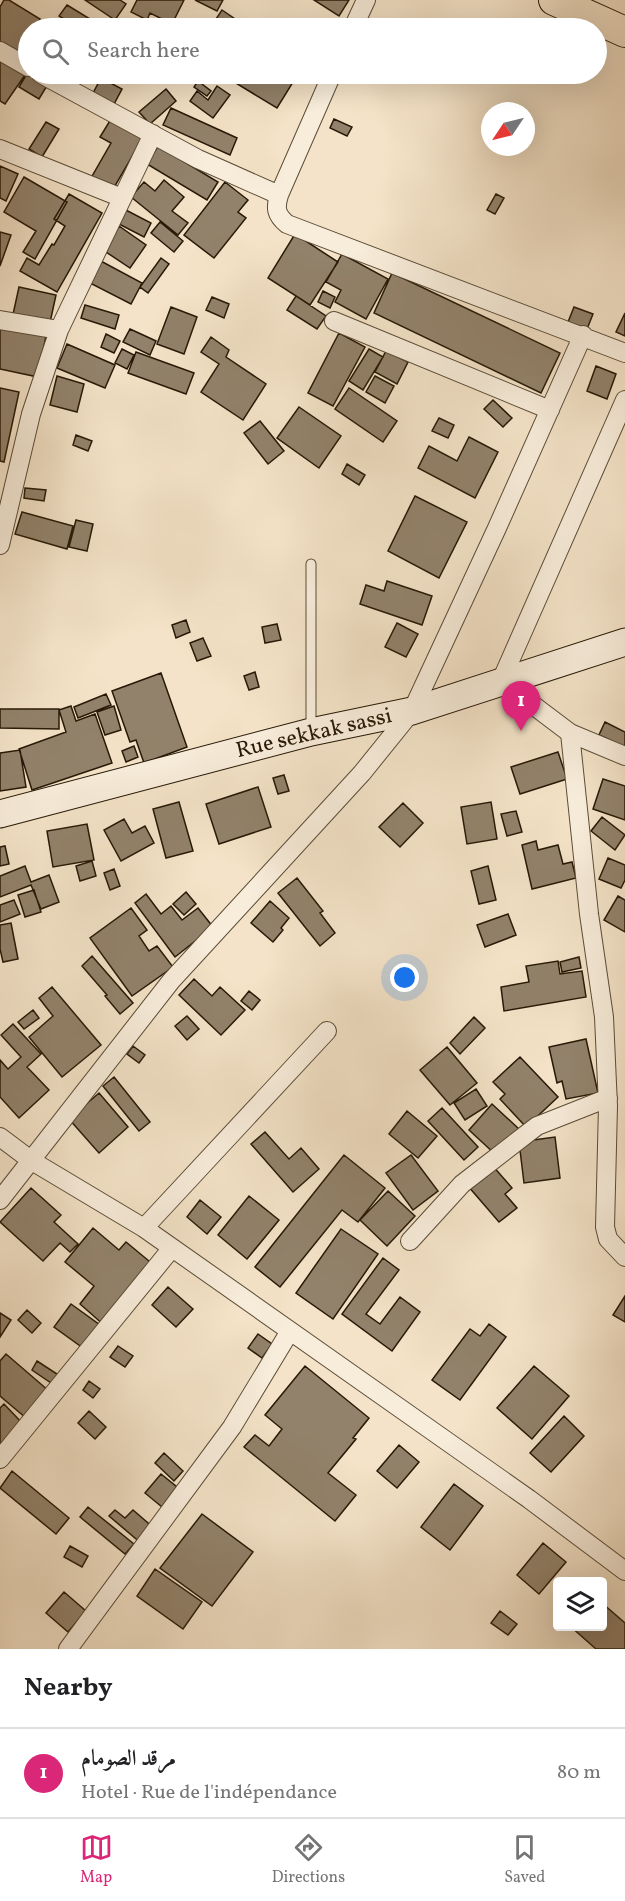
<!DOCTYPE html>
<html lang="en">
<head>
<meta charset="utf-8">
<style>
	:root { --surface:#fff; --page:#f2f2f2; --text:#202124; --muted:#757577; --line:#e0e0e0; --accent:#db2777 }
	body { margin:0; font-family:Vollkorn,Amiri,serif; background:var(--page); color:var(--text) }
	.controls { position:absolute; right:18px; bottom:18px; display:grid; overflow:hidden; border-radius:6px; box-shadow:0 6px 24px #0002 }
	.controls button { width:54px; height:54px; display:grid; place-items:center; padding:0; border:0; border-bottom:2px solid var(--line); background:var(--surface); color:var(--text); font:30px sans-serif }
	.compass { position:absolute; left:481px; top:102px; width:54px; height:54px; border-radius:50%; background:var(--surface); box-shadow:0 6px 24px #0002; rotate:235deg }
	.you { position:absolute; left:405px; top:978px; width:21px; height:21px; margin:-15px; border:4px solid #fff; border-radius:50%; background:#1a73e8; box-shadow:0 0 0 9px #1a73e833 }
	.badge { display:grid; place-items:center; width:39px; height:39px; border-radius:50%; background:var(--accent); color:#fff; font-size:20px; font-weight:700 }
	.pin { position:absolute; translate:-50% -50px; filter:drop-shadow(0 2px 3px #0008) }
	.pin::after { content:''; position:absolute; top:32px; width:21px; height:18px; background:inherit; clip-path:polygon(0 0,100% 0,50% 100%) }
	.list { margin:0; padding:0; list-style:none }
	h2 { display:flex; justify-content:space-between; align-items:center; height:78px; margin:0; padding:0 24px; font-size:26px }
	h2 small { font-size:20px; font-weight:400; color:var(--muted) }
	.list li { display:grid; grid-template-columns:39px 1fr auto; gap:18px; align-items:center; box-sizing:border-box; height:90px; padding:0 24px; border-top:2px solid var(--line) }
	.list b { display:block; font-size:22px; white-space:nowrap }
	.list p { margin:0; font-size:20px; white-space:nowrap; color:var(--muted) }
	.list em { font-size:20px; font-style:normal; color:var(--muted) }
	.icon { flex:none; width:33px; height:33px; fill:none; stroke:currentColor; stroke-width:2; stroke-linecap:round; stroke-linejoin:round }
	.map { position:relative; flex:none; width:625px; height:1649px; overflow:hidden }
	.search { position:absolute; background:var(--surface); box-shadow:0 6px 24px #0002; left:18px; right:18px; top:18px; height:66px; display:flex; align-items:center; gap:15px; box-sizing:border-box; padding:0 21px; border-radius:33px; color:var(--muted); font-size:22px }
	.sheet { height:168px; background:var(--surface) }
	nav { display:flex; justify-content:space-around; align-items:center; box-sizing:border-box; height:84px; border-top:2px solid var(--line); background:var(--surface); font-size:16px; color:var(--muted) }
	nav a { display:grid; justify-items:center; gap:3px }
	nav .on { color:var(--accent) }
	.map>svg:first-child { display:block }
	.building { fill:#92826b; stroke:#271907; stroke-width:1.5 }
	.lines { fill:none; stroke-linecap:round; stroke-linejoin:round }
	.lane-casing { stroke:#5a4c37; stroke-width:11 }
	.street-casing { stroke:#5a4c37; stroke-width:20 }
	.secondary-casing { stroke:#271907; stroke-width:29 }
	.primary-casing { stroke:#271907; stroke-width:32 }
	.lane { stroke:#f8eddb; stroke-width:9 }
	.street { stroke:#f8eddb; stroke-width:18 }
	.secondary { stroke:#f8eddb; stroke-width:27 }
	.primary { stroke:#f4e3c8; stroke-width:30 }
	.labels { text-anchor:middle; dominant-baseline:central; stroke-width:5; stroke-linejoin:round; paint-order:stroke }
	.street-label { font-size:22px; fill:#271907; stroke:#f8eddb }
</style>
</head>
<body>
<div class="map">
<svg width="625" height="1649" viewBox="0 0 625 1649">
	<rect width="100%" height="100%" fill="#f4e3c8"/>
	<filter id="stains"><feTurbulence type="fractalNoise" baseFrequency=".00333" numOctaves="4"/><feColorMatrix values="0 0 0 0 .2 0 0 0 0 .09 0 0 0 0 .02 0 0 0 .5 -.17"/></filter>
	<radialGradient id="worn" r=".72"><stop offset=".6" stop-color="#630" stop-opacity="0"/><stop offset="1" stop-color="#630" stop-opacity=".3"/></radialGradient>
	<path class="building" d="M4,0H9L40,19L35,28H28V39L20,54L0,42V7Z
		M85,0H120L126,4L115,20Z
		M137,0H184L172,24L150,13L147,20L131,12Z
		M195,0H223L217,11Z
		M314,0H349L339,16Z
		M67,5L90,19L84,28H79L59,16Z
		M222,10L238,21L233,28H217L212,25Z
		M0,58L25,75L5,104L0,101Z
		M28,72L48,84L39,99L19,87Z
		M221,74H298L277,108Z
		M101,78L122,89L113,106L92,95Z
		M198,81L211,91L207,96L194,87Z
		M217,86L230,95L213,118L190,101L197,91L208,100Z
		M166,89L176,101L150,124L139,112Z
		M171,108L237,138L230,155L163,125Z
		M111,119L143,138L112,191L91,178L111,143L100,137Z
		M334,119L352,127L347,136L330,128Z
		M46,122L59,129L42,157L29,149Z
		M158,146L218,182L207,200L147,164Z
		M0,166L18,174L6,201L0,198Z
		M24,177L67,202L35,259L23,252L36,231L4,212Z
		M164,180L184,197L172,211L188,223L178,235L131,197L144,182L155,191Z
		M225,182L248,200L238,212L246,218L214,258L184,235Z
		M69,194L102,213L57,292L20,271L27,258L39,265L52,244L54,245L65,226L54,219Z
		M496,194L504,198L495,214L487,210Z
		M122,208L151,223L144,237L115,222Z
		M160,222L183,241L174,252L151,233Z
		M119,226L146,245L130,268L103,250Z
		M0,232L11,235L0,266Z
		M295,234L338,262L310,305L268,278Z
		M342,254L388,279L366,319L335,302L341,290L326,282Z
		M161,258L169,264L148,293L140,287Z
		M97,259L142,283L131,304L86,281Z
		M392,273L560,353L541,393L374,313Z
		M19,287L56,295L49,327L12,319Z
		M323,291L335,297L330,308L318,302Z
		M296,296L326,316L317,329L287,310Z
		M212,297L229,304L224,318L206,310Z
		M85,305L119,315L115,329L81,318Z
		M171,307L197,317L184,354L157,344Z
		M574,307L593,314L587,329L568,322Z
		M625,313V336L616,332Z
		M0,327L46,336L38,377L0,369Z
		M130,329L156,341L150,355L123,342Z
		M339,333L365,347L333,406L308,393Z
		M106,334L120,341L114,353L101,347Z
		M211,337L229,350L226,357L266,384L243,420L201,392L219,364L201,352Z
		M67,344L115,365L105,388L57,368Z
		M122,349L134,355L127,369L115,363Z
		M369,349L383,357L363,390L349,381Z
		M386,351L408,362L397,384L375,372Z
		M136,352L194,373L186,394L128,373Z
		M596,366L616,374L607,399L587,391Z
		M57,376L84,384L77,412L50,405Z
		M375,376L394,386L385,403L366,392Z
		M0,388L19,392L4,462L0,461Z
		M349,388L397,421L383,442L335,409Z
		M493,400L512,418L503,427L484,409Z
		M299,407L341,436L319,468L277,438Z
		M439,418L454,425L448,438L432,431Z
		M260,421L284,451L268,464L244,433Z
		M76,435L92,441L88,451L73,445Z
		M469,437L498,452L475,498L418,468L429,446L457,461Z
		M347,464L365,475L359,485L342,474Z
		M25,488L46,490L44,501L24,498Z
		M415,496L467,522L439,578L388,551Z
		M22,512L73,526L67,549L15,534Z
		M76,520L93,524L87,551L69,547Z
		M387,581L432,596L422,625L360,604L366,585L384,591Z
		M186,620L190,632L176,638L172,625Z
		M397,623L418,634L406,657L385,647Z
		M277,624L281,640L265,643L262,627Z
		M203,638L211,656L197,661L190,643Z
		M255,672L259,687L249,690L244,676Z
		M161,673L187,747L144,763L136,740L130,742L112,691Z
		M106,694L111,705L78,718L74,707Z
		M71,706L76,721L95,714L112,763L32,790L19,749L66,732L59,710Z
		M114,706L121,730L105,735L97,712Z
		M0,709H59V729L0,728Z
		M605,722L625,732V747L599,735Z
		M134,746L138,757L126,762L122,751Z
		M20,750L26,787L0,791V753Z
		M558,752L567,779L520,794L511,767Z
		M284,775L289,791L278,794L273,778Z
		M603,779L625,786V820L593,809Z
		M258,787L271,827L219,844L206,804Z
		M179,802L193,851L166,858L153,809Z
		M491,802L497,839L467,844L461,807Z
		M403,803L423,823L400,847L379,827Z
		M516,811L522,832L507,836L501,814Z
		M602,817L625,835L615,850L591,831Z
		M124,819L132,833L145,826L154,843L121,861L104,830Z
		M87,824L94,860L53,867L47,831Z
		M536,841L538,850L558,845L563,864L572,862L576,878L532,889L522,845Z
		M5,846L9,864L0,866V847Z
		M608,858L625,865V880L621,888L599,879Z
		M92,861L96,876L80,881L76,866Z
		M25,866L31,882L49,875L59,902L41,909L31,885L0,897V876Z
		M488,866L496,900L479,904L471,871Z
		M114,869L120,886L110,890L104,873Z
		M297,878L323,911L320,913L335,933L320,946L278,893Z
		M34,890L41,912L25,917L18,895Z
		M186,892L196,904L184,915L173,904Z
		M146,894L161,914L171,906L182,920L198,908L213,927L175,957L135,903Z
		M618,896L625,900V932L604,920Z
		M14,900L20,914L0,922V905Z
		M270,901L289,918L281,928L283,930L273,942L251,923Z
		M131,908L147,930L139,936L149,951L157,946L173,967L132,996L90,938Z
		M508,914L516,935L485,947L477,925Z
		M11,923L18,959L3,962L0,949V925Z
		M92,956L133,1003L120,1014L105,996L107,995L82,966Z
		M579,957L581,968L562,972L560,962Z
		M558,961L560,974L582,971L586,997L504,1011L501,987L529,982L526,966Z
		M194,979L212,996L220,987L245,1010L221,1035L179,995Z
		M52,987L101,1045L62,1077L29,1037L53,1016L39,998Z
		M249,991L260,1000L252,1010L241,1001Z
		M33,1010L39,1018L24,1029L18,1022Z
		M187,1016L199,1029L187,1040L175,1026Z
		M474,1017L485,1028L460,1054L450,1043Z
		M13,1024L41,1054L27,1067L49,1090L19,1118L0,1097V1060L8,1069L21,1057L1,1035Z
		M586,1039L598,1093L566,1099L562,1081L557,1083L549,1047Z
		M133,1046L145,1055L139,1063L127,1054Z
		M447,1047L477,1083L450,1105L420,1070Z
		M520,1057L558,1097L526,1127L500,1099L505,1094L493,1082Z
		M114,1077L150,1122L139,1131L103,1086Z
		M476,1089L487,1106L465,1120L454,1103Z
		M99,1093L128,1127L99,1153L69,1119Z
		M492,1104L519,1129L496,1155L469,1130Z
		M442,1108L478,1147L464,1160L428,1121Z
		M407,1111L437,1136L418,1158L389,1134Z
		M265,1132L289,1159L301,1148L319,1169L293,1192L251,1144Z
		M555,1137L560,1178L524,1183L519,1142Z
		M344,1155L385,1188L358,1222L342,1210L280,1287L255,1267Z
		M411,1155L438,1191L413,1210L386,1173Z
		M492,1165L512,1188L505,1194L517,1208L499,1222L468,1186Z
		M31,1188L61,1215L54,1222L78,1244L70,1252L60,1243L43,1261L0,1222Z
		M388,1191L415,1216L387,1246L360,1220Z
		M249,1196L279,1220L247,1259L218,1235Z
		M200,1200L221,1217L207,1234L187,1217Z
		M93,1228L119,1250L126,1242L155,1266L105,1326L80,1304L94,1286L65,1262Z
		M341,1229L378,1254L333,1319L296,1293Z
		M383,1258L399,1270L366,1314L380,1324L400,1297L420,1312L392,1351L342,1314Z
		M168,1287L193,1309L176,1327L152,1305Z
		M625,1296V1322L613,1315Z
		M71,1304L100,1325L83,1348L54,1327Z
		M27,1310L41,1323L32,1333L18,1320Z
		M0,1313L11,1320L0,1337Z
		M489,1324L506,1337L460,1400L432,1380L470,1329L480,1336Z
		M258,1334L272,1344L262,1358L248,1348Z
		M118,1346L133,1356L125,1367L110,1357Z
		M6,1354L49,1391L26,1418L0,1396V1361Z
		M37,1361L60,1376L54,1385L32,1370Z
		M305,1366L369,1418L353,1438L356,1439L328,1473L356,1495L335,1521L244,1447L255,1435L269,1446L282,1429L265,1415Z
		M534,1366L569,1396L532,1439L497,1408Z
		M89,1381L100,1389L93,1398L83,1390Z
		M4,1404L24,1425L0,1447V1408Z
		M89,1411L106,1427L95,1439L78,1423Z
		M564,1416L584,1436L551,1472L530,1453Z
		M399,1445L419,1462L397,1488L377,1471Z
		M164,1453L183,1471L174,1481L155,1463Z
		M12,1471L69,1518L56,1534L0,1488Z
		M161,1474L177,1487L162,1507L145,1493Z
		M454,1484L483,1506L450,1550L421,1527Z
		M88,1507L134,1544L125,1554L80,1517Z
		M115,1510L125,1518L133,1510L155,1529L142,1544L109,1516Z
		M202,1514L253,1552L212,1606L160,1568Z
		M543,1543L566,1562L539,1594L517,1575Z
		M70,1546L88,1556L82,1567L64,1557Z
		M155,1569L202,1602L183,1629L137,1596Z
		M64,1592L86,1611L68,1632L46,1613Z
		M602,1603L625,1623V1649H596L570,1626H602Z
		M500,1611L517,1624L508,1635L491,1623Z"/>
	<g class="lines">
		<defs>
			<path id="lane" d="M311,730V564"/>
			<path id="street" d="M353,28L366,0
				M0,51L28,67
				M41,74L198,159L279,195
				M332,74L279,195C275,208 276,215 287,224L625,353
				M0,149L122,198
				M0,320L59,330L153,134
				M334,321L550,410
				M625,400L501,681L570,733L625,756
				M0,545L31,414L59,330
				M570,733L589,914L604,1017L608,1106L605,1227L608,1239L625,1257
				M0,1137L32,1161L144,1228L529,1499L625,1571
				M0,1200L171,981L362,773L412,711L497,528L583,335
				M144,1228L327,1031
				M410,1241L462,1184L537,1126L608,1098
				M0,1459L172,1248
				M68,1649L232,1427L290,1331"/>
			<path id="secondary" d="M0,814L311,732L412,711L625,642"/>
			<path id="primary" d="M554,0L625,32"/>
		</defs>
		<use href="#lane" class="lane-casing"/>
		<use href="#street" class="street-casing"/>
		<use href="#secondary" class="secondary-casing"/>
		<use href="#primary" class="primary-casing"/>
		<use href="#lane" class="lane"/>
		<use href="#street" class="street"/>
		<use href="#secondary" class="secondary"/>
		<use href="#primary" class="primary"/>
	</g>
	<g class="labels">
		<g class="street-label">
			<text transform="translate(314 734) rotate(-13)">Rue sekkak sassi</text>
		</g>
	</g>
	<rect width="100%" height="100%" filter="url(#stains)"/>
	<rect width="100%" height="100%" fill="url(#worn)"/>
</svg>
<div class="controls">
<button><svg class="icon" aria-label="layers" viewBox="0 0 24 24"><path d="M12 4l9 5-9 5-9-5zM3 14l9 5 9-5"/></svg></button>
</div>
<svg class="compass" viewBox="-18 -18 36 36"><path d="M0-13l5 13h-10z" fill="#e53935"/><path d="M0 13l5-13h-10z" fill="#757577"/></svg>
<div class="you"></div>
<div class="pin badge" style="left:521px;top:731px">1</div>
<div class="search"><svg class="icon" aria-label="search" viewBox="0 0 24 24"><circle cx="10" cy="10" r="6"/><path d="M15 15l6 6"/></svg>Search here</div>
</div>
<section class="sheet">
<h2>Nearby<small></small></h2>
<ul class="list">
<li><span class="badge">1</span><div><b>مرقد الصومام</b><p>Hotel · Rue de l'indépendance</p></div><em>80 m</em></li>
</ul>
</section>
<nav>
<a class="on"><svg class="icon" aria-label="map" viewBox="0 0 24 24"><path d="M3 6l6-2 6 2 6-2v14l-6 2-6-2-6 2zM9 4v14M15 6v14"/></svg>Map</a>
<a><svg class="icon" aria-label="directions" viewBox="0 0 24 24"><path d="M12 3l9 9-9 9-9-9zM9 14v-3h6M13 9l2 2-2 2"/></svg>Directions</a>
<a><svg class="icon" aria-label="saved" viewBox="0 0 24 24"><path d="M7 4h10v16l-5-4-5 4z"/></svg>Saved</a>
</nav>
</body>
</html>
